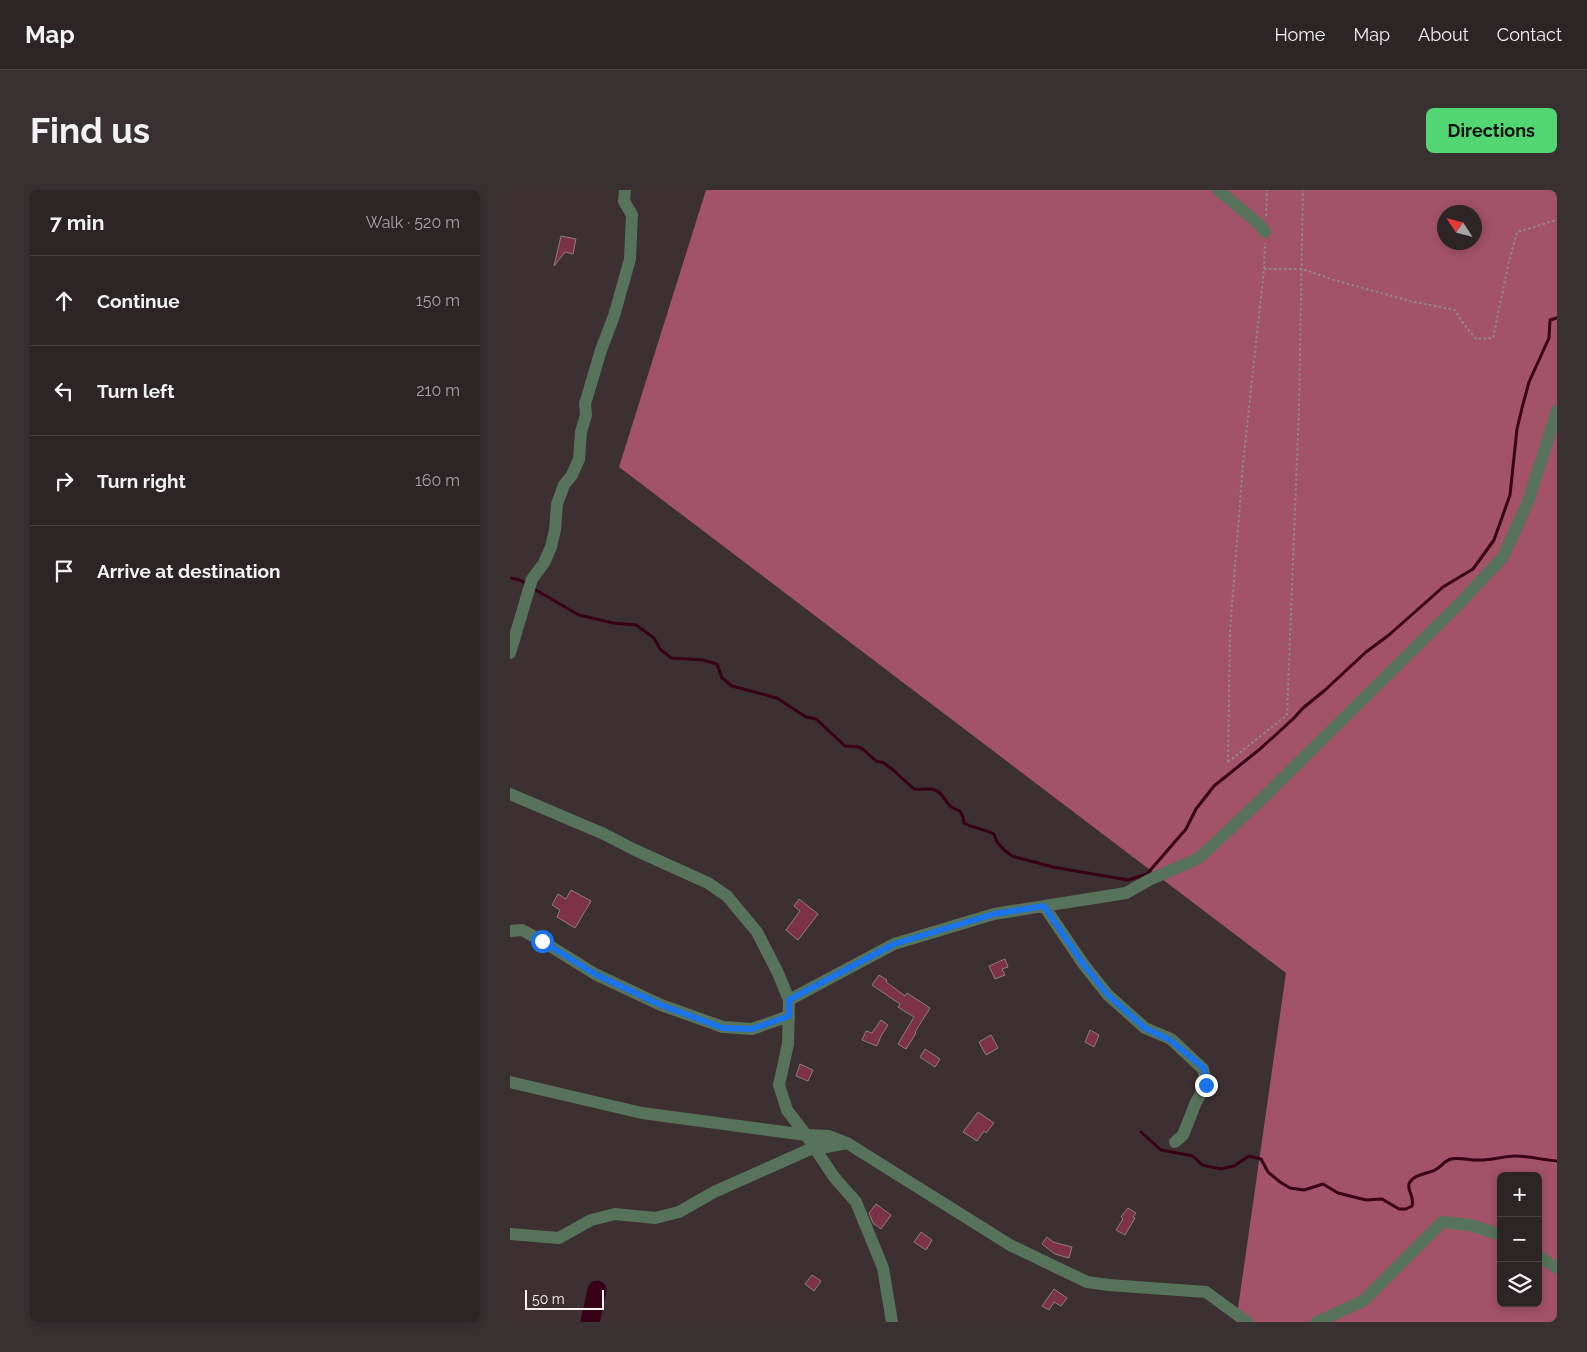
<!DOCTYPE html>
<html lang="en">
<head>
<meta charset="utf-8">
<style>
	:root { --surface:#2d2426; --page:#393032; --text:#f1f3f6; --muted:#a7a4a7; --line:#484143; --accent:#51d673 }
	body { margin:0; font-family:Raleway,sans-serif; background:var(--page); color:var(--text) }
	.controls { position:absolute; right:15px; bottom:15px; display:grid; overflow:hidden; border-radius:8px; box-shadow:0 2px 8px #0003 }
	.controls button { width:45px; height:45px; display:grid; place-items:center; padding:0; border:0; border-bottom:1px solid var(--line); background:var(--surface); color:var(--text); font:25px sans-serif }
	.compass { position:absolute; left:927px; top:15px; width:45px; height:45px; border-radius:50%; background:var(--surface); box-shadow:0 2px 8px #0003; rotate:306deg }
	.scale { position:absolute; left:15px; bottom:12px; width:79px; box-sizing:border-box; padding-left:5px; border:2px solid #faf2f3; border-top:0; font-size:14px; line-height:18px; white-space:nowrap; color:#faf2f3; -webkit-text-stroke:4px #3c3033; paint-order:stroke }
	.stop { position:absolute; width:15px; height:15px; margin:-11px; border:4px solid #1a73e8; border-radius:50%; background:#fff }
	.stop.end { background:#1a73e8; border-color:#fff; box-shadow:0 1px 5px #0008 }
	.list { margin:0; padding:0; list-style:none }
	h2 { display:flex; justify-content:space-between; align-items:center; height:65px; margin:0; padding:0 20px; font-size:21px }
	h2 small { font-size:16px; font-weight:400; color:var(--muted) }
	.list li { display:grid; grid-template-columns:32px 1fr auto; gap:15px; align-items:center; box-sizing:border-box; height:90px; padding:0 20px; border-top:1px solid var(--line) }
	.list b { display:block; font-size:19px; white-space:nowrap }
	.list em { font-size:16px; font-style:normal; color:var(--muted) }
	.icon { flex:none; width:28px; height:28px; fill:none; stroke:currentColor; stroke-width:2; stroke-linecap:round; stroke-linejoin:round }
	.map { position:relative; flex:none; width:1047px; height:1132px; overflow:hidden; border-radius:8px }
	header { display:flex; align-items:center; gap:30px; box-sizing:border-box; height:70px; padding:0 25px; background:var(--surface); border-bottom:1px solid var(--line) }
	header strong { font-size:24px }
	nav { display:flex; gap:28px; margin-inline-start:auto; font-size:18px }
	.intro { display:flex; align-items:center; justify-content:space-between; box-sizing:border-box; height:120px; padding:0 30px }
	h1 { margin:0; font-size:35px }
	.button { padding:12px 22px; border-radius:8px; background:var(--accent); color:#111; font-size:18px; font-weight:700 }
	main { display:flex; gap:30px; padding:0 30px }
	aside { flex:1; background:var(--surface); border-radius:8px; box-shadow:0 2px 8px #0003 }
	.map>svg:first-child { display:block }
	.forest { fill:#a25269; fill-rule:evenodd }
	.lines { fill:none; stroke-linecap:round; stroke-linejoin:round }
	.stream { stroke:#380117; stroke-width:3 }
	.river { stroke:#380117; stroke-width:19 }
	.building { fill:#7e324a; stroke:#8c7e81 }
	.path { stroke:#92888a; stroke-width:2; stroke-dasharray:2.5 2.5; stroke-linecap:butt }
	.minor { stroke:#57735b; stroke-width:12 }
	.route { stroke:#1a73e8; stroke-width:6 }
</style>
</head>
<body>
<header>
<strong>Map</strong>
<nav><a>Home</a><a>Map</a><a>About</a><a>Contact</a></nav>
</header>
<div class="intro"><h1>Find us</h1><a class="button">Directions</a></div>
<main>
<aside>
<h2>7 min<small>Walk · 520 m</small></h2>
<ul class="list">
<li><svg class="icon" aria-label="ahead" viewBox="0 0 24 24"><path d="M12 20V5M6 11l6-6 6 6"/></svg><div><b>Continue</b></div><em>150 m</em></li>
<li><svg class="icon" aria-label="left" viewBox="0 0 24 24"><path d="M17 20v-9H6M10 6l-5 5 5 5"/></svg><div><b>Turn left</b></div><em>210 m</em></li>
<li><svg class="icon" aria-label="right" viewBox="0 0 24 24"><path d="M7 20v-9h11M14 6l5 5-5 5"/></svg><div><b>Turn right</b></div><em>160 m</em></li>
<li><svg class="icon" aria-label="arrive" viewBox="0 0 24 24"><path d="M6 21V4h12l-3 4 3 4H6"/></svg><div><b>Arrive at destination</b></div></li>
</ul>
</aside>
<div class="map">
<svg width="1047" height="1132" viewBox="0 0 1047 1132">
	<rect width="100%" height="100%" fill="#3c3033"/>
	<path class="forest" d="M196,0H1047V1132H726L776,783L109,277ZM934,22H964V52H934ZM991,986H1028V1113H991Z"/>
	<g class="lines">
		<path class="stream" d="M0,388L10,390L16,394
			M24,399L69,425L103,433L126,435L144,448L150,459L161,468L193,470L207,474L212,488L222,496L267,508L296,527L306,529L335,556L349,557L354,560L366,571L374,573L382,579L404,599C411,600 418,598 425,600C437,605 434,617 450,621L453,627L454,633C463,638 474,639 484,644L487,652L493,659L502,666L543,677L618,690L637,684L676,639L686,619L704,596L750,559L783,529L793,518L814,501L856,462L879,445L933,397L963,379L984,350L1000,305L1007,239L1012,218L1019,192L1039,148L1040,130L1047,128
			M631,942L651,960L683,966L692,975L711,979L724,976L739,966L751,969L758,982L770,992L780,998L794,1000L813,994L828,1003L856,1010L872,1009L889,1019H896L902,1016C905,1007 897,1001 899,994C903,984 917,984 925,980C931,977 934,971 941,969C950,967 958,970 967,970C980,971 993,966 1005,966C1019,966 1033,970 1047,971"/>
		<path class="river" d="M80,1132L87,1100"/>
	</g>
	<path class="building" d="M51,46L66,49L63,64L55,62L44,76Z
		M61,700L81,711L65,738L47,727L50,720L42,715L48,704L56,709Z
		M289,709L308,724L288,750L276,740L290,721L284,716Z
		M495,769L498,777L492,779L495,785L485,789L479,776Z
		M369,785L377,790L376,792L395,806L397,803L420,818L405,842L406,843L396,859L388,854L404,827L388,817L390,814L362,795Z
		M371,830L378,835L371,846L367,856L352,850L356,841L362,843Z
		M580,840L589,845L584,857L575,852Z
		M481,845L488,858L476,865L469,852Z
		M415,859L430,869L425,877L410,867Z
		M290,874L303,880L298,891L286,886Z
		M468,922L484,933L476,943L474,941L467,951L453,942Z
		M366,1014L381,1025L371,1039L363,1033L359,1023Z
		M618,1018L626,1023L623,1027L625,1028L615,1045L606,1040L613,1029L611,1027Z
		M411,1042L422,1050L416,1060L404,1052Z
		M537,1047L543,1052L562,1057L559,1068L545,1064L532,1054Z
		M302,1085L311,1091L304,1101L295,1094Z
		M544,1099L557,1108L551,1116L544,1112L539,1120L532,1116Z"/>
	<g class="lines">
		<path class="path" d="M756,26L757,0
			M754,79H792L824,90L900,111L945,120L952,132L966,149L983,148L999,71L1007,42L1047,30
			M718,572L777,525L789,219L793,0
			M718,572L720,441L733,274L754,79L755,53"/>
		<path class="minor" d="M708,0L749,34L755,42
			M0,463L22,389L34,373L41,357L45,340L47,314L54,295L62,285L69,269L71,242L76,225L75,214L91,160L104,126L120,69L122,25L114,11L115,0
			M0,604L94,644L125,660L198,693L217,706L247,742L268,783L279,810L278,854L269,895L277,920L296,945L324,987L346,1012L373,1078L382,1132
			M534,716L574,775L598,805L635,838L661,849L693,879L696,895L686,912L673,945L665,952
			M0,741L12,740L32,751L85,784L151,815L213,837L242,839L279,826
			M279,810L384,754L484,724L616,703L639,690L689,668L755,606L950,413L993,367L1018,312L1047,221
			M0,892L132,923L296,945L319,946L337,953L500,1055L577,1092L599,1095L696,1102L737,1132
			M0,1044L49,1048L81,1030L105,1024L145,1028L169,1022L204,1002L305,957H316L337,953
			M1028,1066L1047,1078
			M807,1132L853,1111L932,1032L960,1035L991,1045"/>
	</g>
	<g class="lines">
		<path class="route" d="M32,751L85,784L151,815L213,838L242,839L279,826V810L384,754L484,724L534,716L574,775L598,805L635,838L660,850L694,878L696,895"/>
	</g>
</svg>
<div class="controls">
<button>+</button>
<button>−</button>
<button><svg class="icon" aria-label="layers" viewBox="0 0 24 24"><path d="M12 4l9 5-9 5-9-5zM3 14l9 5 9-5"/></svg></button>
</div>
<svg class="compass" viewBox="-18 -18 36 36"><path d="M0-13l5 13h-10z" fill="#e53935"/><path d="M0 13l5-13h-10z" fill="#a7a4a7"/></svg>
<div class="scale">50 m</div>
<div class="stop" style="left:32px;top:751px"></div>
<div class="stop end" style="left:696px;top:895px"></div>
</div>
</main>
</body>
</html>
